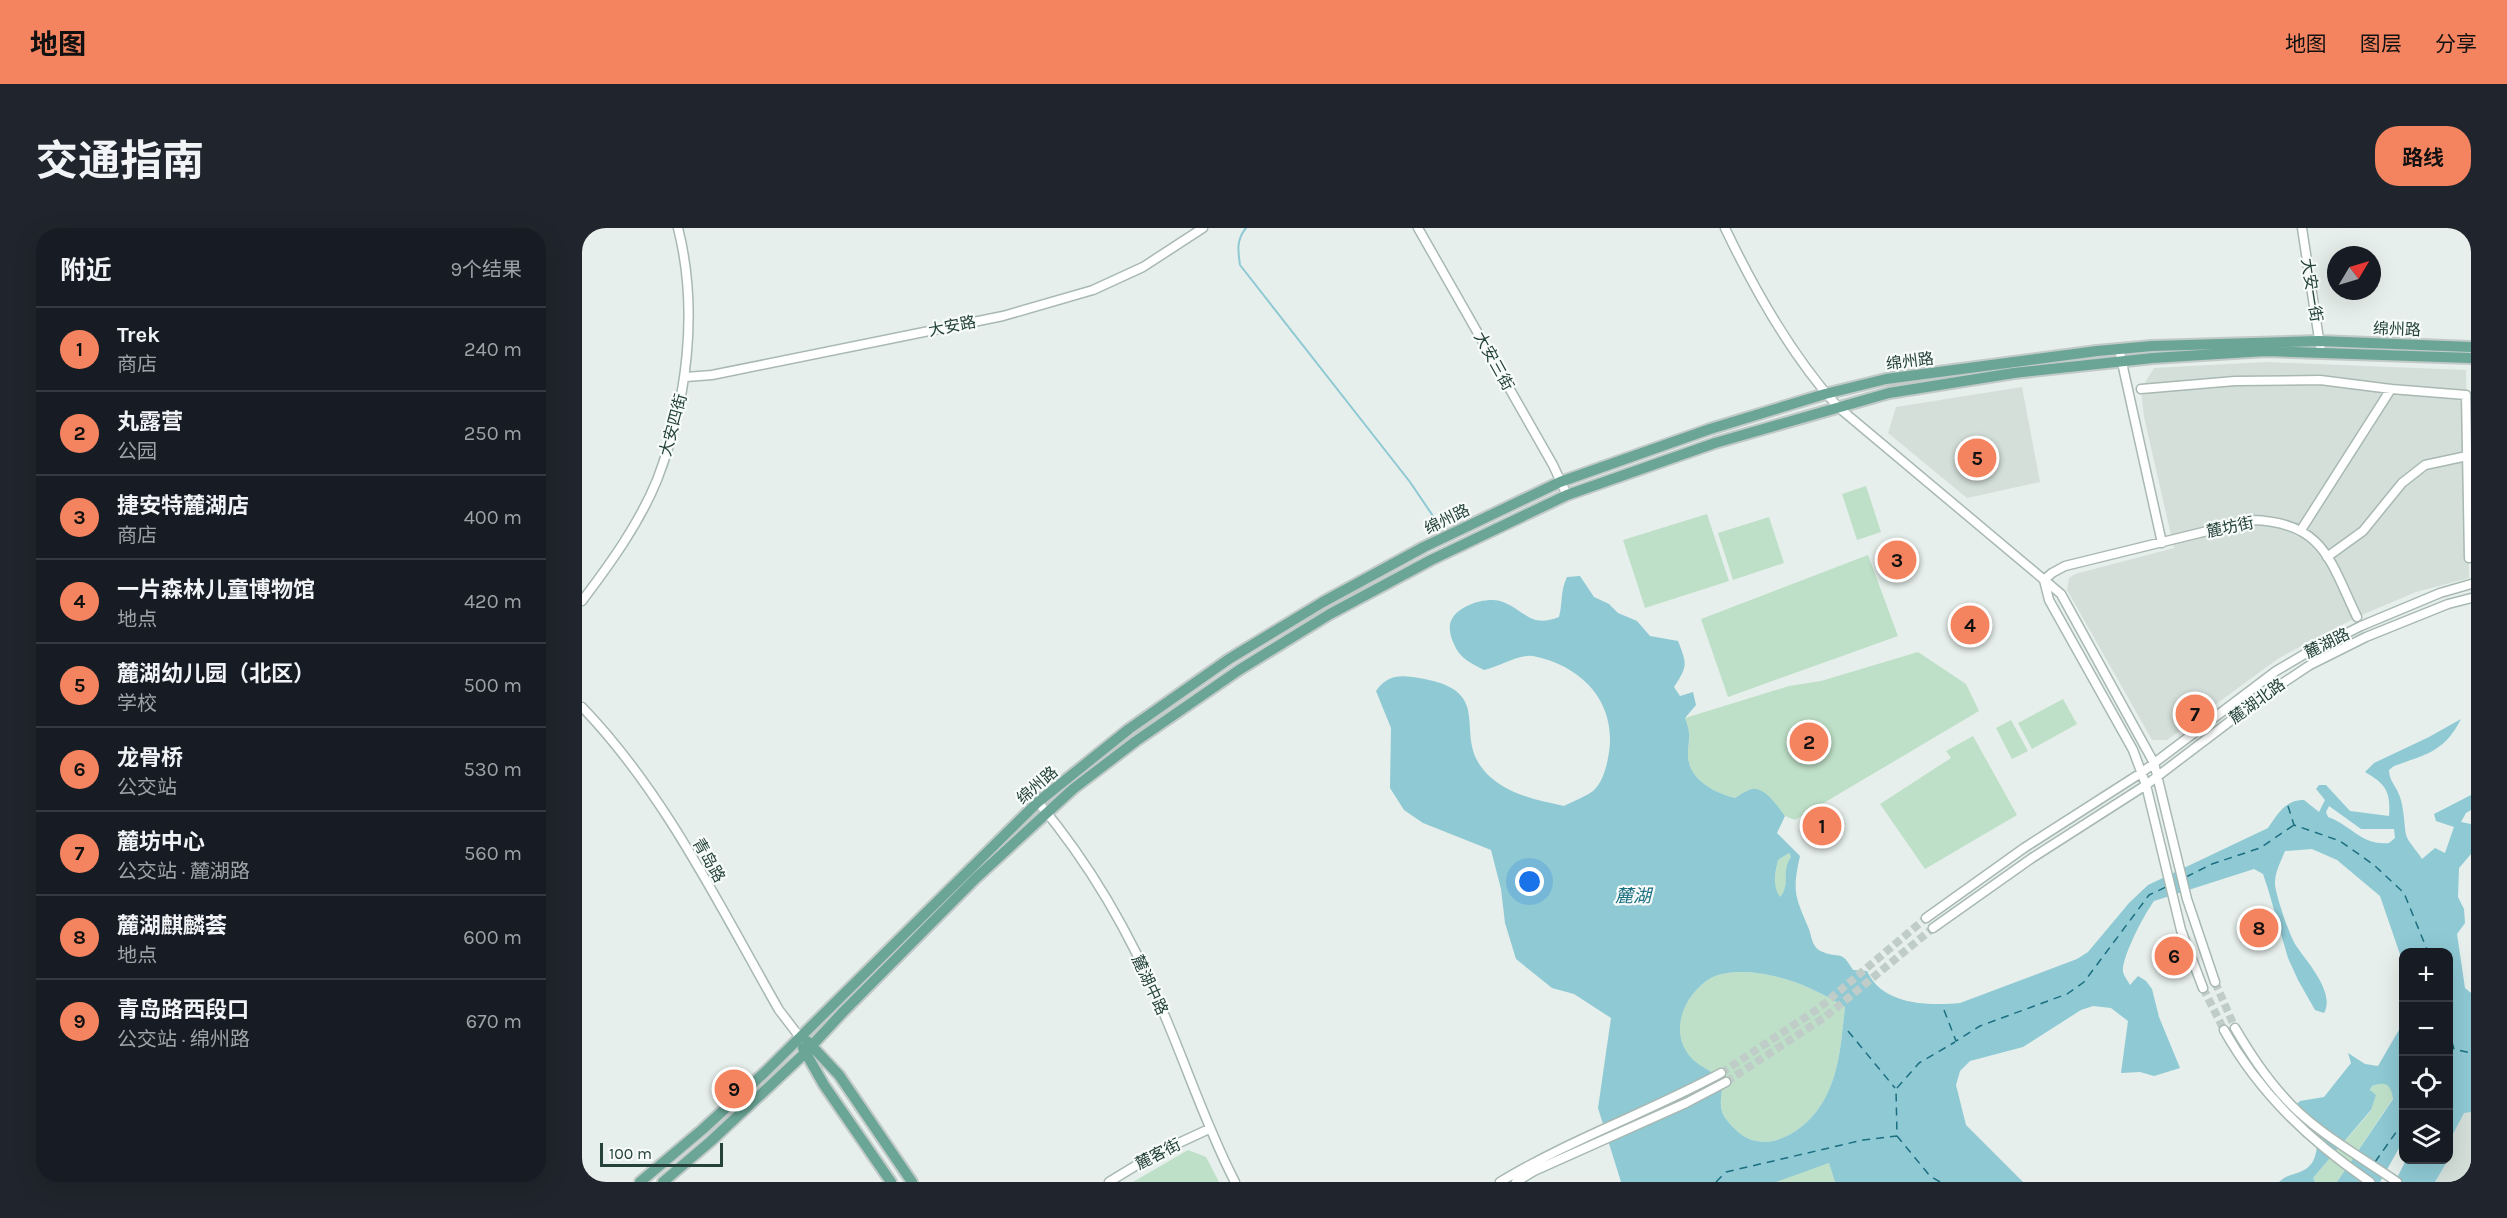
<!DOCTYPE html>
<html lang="zh">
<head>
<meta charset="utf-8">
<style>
	:root { --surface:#171b24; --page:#20242c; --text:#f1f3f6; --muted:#9ea1a6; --line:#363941; --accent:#f4845f }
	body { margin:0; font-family:Karla,"Noto Sans SC",sans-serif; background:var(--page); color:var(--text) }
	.controls { position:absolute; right:18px; bottom:18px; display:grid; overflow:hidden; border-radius:12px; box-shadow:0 6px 24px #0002 }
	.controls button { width:54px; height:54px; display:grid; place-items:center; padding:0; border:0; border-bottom:2px solid var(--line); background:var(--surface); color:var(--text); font:30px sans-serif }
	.compass { position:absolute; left:1745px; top:18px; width:54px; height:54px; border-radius:50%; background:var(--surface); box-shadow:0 6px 24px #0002; rotate:52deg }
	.scale { position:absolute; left:18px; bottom:15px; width:123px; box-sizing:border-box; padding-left:6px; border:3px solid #24423a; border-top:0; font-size:16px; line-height:21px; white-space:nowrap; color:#24423a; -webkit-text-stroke:4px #f7fbf9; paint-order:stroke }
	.you { position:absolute; left:948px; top:654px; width:21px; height:21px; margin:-15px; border:4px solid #fff; border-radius:50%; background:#1a73e8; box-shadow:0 0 0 9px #1a73e833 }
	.badge { display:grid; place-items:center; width:39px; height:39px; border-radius:50%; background:var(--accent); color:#111; font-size:20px; font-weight:700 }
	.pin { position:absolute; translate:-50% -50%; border:3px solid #fff; box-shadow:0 2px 6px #0006 }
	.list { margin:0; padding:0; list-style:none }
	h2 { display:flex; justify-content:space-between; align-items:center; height:78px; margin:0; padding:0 24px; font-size:26px }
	h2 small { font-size:20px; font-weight:400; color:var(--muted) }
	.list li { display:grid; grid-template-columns:39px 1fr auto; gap:18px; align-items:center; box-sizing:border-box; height:84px; padding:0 24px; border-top:2px solid var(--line) }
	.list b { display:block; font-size:22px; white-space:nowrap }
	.list p { margin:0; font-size:20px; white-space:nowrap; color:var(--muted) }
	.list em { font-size:20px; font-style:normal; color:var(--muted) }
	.icon { flex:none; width:33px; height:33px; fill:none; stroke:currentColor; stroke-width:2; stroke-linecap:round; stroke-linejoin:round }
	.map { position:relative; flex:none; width:1889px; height:954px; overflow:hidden; border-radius:24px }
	header { display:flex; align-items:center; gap:36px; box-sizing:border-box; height:84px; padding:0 30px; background:var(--accent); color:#111 }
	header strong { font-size:28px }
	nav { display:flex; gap:33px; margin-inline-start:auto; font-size:21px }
	.intro { display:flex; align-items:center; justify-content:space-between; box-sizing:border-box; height:144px; padding:0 36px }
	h1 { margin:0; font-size:42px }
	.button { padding:15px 27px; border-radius:24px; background:var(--accent); color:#111; font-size:21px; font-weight:700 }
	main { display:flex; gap:36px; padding:0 36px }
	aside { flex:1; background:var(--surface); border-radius:24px; box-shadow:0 6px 24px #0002 }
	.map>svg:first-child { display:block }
	.built { fill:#d4dfda }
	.green { fill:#bfe0c8 }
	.water { fill:#8ec9d4; fill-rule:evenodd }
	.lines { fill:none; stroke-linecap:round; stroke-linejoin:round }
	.stream { stroke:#8ec9d4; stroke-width:2 }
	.ferry { stroke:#1c6f80; stroke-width:1.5; stroke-dasharray:8 6; stroke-linecap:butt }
	.minor-tunnel { stroke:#bfccc8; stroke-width:8; stroke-dasharray:8 4; stroke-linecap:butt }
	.minor-casing { stroke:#a8b8b2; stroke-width:11 }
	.major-casing { stroke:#c2cac8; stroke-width:14 }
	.minor { stroke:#fff; stroke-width:8 }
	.major { stroke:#6aa596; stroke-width:10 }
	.labels { text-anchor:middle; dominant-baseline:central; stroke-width:4.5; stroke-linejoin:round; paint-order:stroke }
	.street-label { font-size:16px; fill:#24423a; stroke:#f7fbf9 }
	.water-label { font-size:18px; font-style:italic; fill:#1c6f80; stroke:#f7fbf9 }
</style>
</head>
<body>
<header>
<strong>地图</strong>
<nav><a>地图</a><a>图层</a><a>分享</a></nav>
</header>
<div class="intro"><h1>交通指南</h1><a class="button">路线</a></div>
<main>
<aside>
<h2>附近<small>9个结果</small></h2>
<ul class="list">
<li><span class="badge">1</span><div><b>Trek</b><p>商店</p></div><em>240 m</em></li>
<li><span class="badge">2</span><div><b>丸露营</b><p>公园</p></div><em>250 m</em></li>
<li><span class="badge">3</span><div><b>捷安特麓湖店</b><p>商店</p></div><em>400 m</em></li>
<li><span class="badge">4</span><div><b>一片森林儿童博物馆</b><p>地点</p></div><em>420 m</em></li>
<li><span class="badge">5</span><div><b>麓湖幼儿园（北区）</b><p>学校</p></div><em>500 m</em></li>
<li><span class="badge">6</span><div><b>龙骨桥</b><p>公交站</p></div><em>530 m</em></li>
<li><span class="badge">7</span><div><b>麓坊中心</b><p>公交站 · 麓湖路</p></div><em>560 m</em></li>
<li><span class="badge">8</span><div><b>麓湖麒麟荟</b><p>地点</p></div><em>600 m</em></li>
<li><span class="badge">9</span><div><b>青岛路西段口</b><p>公交站 · 绵州路</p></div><em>670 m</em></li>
</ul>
</aside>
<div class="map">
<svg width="1889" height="954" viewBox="0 0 1889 954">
	<rect width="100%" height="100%" fill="#e6efeb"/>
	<path class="built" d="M1684,134L1884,142L1887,350L1834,364L1775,389L1697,430L1585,512H1570L1485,362L1487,350L1493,346L1592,320L1562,189L1559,161L1572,140Z
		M1440,159L1458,254L1385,270L1306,205L1314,179Z
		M1882,884H1889V954H1853L1866,932L1870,908Z"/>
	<path class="green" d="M1284,258L1299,304L1275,312L1260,266Z
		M1125,286L1147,353L1063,380L1041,312Z
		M1187,289L1202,335L1151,352L1136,305Z
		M1286,327L1316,408L1146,469L1119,391Z
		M1336,424L1384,456L1397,483L1213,592L1203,588L1189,571L1169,561L1153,570C1133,565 1107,552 1106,528C1106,511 1110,508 1103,490L1207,458L1239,453Z
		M1481,471L1495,496L1450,521L1436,495Z
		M1429,492L1446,523L1430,531L1414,500Z
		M1391,508L1435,587L1343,641L1298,576L1369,530L1364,523Z
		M1207,625L1209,629C1202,642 1206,655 1201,668L1197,670C1190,657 1193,645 1196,632Z
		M1166,744C1202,747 1232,760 1263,779C1259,813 1258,850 1237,880C1219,906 1180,929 1153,901C1147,895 1139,887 1139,878C1138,869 1141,859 1141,850C1128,842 1112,837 1103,823C1088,797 1106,763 1129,750C1140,744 1154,744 1166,744Z
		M1798,855C1809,856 1810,860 1811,870L1755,954H1733L1731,950L1789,883L1788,863L1790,858Z
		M606,922L624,929L637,954H551Z
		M1247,935L1253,954H1194V952Z"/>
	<path class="water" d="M998,348L1012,369L1027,376L1036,385L1055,393L1068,408L1096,413C1105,436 1106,438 1092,459L1098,468L1111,464L1114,477L1103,490C1110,508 1106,511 1106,528C1107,552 1133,565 1153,570C1158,567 1165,562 1170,561C1183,559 1196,579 1203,588L1195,605L1218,628C1210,664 1213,668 1227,701C1230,710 1230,720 1241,724C1258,731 1259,721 1271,742L1285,743C1300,777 1346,778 1378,775L1495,731L1506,724L1547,675L1566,657L1686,600C1695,587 1704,571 1722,572L1737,584L1743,572L1734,561L1737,557H1744L1768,583L1807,588C1809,564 1804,556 1783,544L1792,535L1847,509L1879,491C1862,524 1845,526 1812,538L1807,542C1807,553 1815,559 1818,569C1822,581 1822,595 1824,607C1826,614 1836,624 1840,631L1853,620L1863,625L1872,599L1854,593L1852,586L1889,567V582L1884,585L1879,594L1889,596V626L1877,640L1876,669L1882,681L1883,695L1875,706L1883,760L1889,765V884L1882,885L1870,908L1867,928V899L1869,893L1866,884V724H1822L1821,735L1798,668L1755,632L1730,621L1703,623C1699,633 1693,644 1693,654C1692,663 1708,708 1713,716C1723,732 1754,764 1742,785L1733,782L1716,752L1706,730L1686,661L1681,646L1672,641L1572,673C1563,685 1539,730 1541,744C1542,748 1546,753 1548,757L1556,748L1564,753L1570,761L1577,789L1598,840L1572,848L1558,844L1539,845L1546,793L1529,780L1511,778L1499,782L1441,819L1388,833L1378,843L1374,857L1384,897L1441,954H1253L1247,935L1194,954H1039L1016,880L1029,790L992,766L970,760L934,731L923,695L919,661L909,622L841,595L822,582L808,560L809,500L794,463C804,449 814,447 830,449C851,452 881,457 886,482C890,503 885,520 900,540C919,565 953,572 982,578C991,573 1003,569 1011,563C1020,555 1024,541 1026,530C1037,477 1002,438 951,428C938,426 916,439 902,442C889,435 877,430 872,416C869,410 866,400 869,393C875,378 903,369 918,373C943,381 947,401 977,389C981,374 978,364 985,349ZM1747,578L1779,601H1812L1813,610L1807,615C1780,618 1769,597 1746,589L1744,584ZM1207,625L1209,629C1199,642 1209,658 1198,669C1190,657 1193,645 1196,632ZM1166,744C1202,747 1232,760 1263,779C1259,813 1258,850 1237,880C1219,906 1180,929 1153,901C1147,895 1139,887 1139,878C1138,869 1141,859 1141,850C1128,842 1112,837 1104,823C1088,797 1106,763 1129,750C1140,744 1154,744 1166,744Z
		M1821,795V913L1798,954H1755L1811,871C1809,856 1804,853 1790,858L1788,862L1794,867L1789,882L1731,950L1733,954H1697C1705,947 1710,947 1718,944C1740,936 1735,910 1733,893L1715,876L1718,873L1742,869L1769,835L1766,825L1783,836L1796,838Z
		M1824,932H1866L1853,954H1813Z"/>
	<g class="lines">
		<path class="stream" d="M664,0C654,12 656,23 658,37L828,254L851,288"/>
		<path class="ferry" d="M1706,578L1712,597L1758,613L1792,637L1822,665L1846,724
			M1604,649L1630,636L1678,620L1712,597
			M1362,782L1374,813L1398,798L1485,766L1502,754L1567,667L1584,659
			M1866,800L1872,821L1889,825
			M1266,803L1313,860
			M1866,829L1871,822
			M1793,934L1822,893
			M1134,954L1144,944L1281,912L1315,908
			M1358,954L1348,948L1315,908L1314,861L1337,835L1373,814"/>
		<path class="minor-tunnel" d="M1633,754L1653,800
			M1621,760L1642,802
			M1139,845L1236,781L1344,690
			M1144,854L1243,789L1351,700"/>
		<defs>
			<path id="minor" d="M836,0L971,237L985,267
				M1143,0C1173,63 1209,127 1256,179L1479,366L1572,535L1605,671L1633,754
				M1720,0L1739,124
				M1537,121L1580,315
				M104,149L130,147L421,88L511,62L561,39L621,0
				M1559,161L1653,153L1738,152L1809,161L1884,167L1887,330
				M1719,302L1809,161
				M1745,329L1781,303L1820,255L1843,237L1885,228
				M1462,352L1467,372L1551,522L1564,557L1599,702L1621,760
				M1462,352L1470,345L1483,338L1670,292C1742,294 1748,333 1775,389
				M0,373C28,336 57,296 75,252C105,174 117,83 96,0
				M0,479C83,565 138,679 197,782L217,808
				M456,574C509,637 551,711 582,786C606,842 625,900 653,954
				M1344,690L1442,620L1559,545L1694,443L1721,427L1779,398L1858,365L1889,356
				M1351,700L1450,630L1564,557L1680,469L1728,437L1784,409L1866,376L1889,370
				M1653,800C1667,824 1682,847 1701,868C1730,902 1778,928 1815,954
				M1642,802C1678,866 1728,913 1788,954
				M527,954L573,926L627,901
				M918,954C989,911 1067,884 1139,845
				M934,954L952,943L1104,875L1144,854"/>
			<path id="major" d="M225,813L257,847L330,954
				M221,820L242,857L309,954
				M58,954L121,901L182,845L456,574L547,501L647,431L741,374L842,319L978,254L1128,201L1243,166L1304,151L1515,123L1570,118L1737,113L1889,119
				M81,954L129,913L222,826L261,784L394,650L491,561L554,513L657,442L748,386L849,332L985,267L1133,215L1307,165L1432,145L1571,130L1684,123L1889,130"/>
		</defs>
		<use href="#minor" class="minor-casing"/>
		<use href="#major" class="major-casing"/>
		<use href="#minor" class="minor"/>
		<use href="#major" class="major"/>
	</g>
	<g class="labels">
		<g class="street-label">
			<text transform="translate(1730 62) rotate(81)">大安一街</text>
			<text transform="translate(370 98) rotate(-11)">大安路</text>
			<text transform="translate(1815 101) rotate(2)">绵州路</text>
			<text transform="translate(912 133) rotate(61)">大安三街</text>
			<text transform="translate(1328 133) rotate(-7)">绵州路</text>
			<text transform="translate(91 197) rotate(-75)">大安四街</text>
			<text transform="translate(865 291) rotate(-26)">绵州路</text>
			<text transform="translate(1648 299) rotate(-12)">麓坊街</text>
			<text transform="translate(1745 415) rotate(-26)">麓湖路</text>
			<text transform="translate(1675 473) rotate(-36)">麓湖北路</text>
			<text transform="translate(455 557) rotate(-41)">绵州路</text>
			<text transform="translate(127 632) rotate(60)">青岛路</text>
			<text transform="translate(568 757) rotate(65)">麓湖中路</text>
			<text transform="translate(576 926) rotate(-27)">麓客街</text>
		</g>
		<g class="water-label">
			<text x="1051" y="668">麓湖</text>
		</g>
	</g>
</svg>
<div class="controls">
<button>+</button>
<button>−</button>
<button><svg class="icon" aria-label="locate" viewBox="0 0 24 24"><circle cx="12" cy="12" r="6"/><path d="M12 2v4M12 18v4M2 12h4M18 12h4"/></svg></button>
<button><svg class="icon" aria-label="layers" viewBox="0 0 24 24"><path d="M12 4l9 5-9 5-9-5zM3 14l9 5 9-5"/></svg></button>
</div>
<svg class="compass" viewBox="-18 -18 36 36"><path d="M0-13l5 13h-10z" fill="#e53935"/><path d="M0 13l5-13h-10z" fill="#9ea1a6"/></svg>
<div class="scale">100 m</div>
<div class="you"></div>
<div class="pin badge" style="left:1240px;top:598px">1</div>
<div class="pin badge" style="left:1227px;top:514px">2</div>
<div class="pin badge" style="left:1315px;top:332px">3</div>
<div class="pin badge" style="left:1388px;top:397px">4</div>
<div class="pin badge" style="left:1395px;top:230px">5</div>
<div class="pin badge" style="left:1592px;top:728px">6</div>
<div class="pin badge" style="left:1613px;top:486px">7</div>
<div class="pin badge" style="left:1677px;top:700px">8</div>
<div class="pin badge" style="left:152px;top:861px">9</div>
</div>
</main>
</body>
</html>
